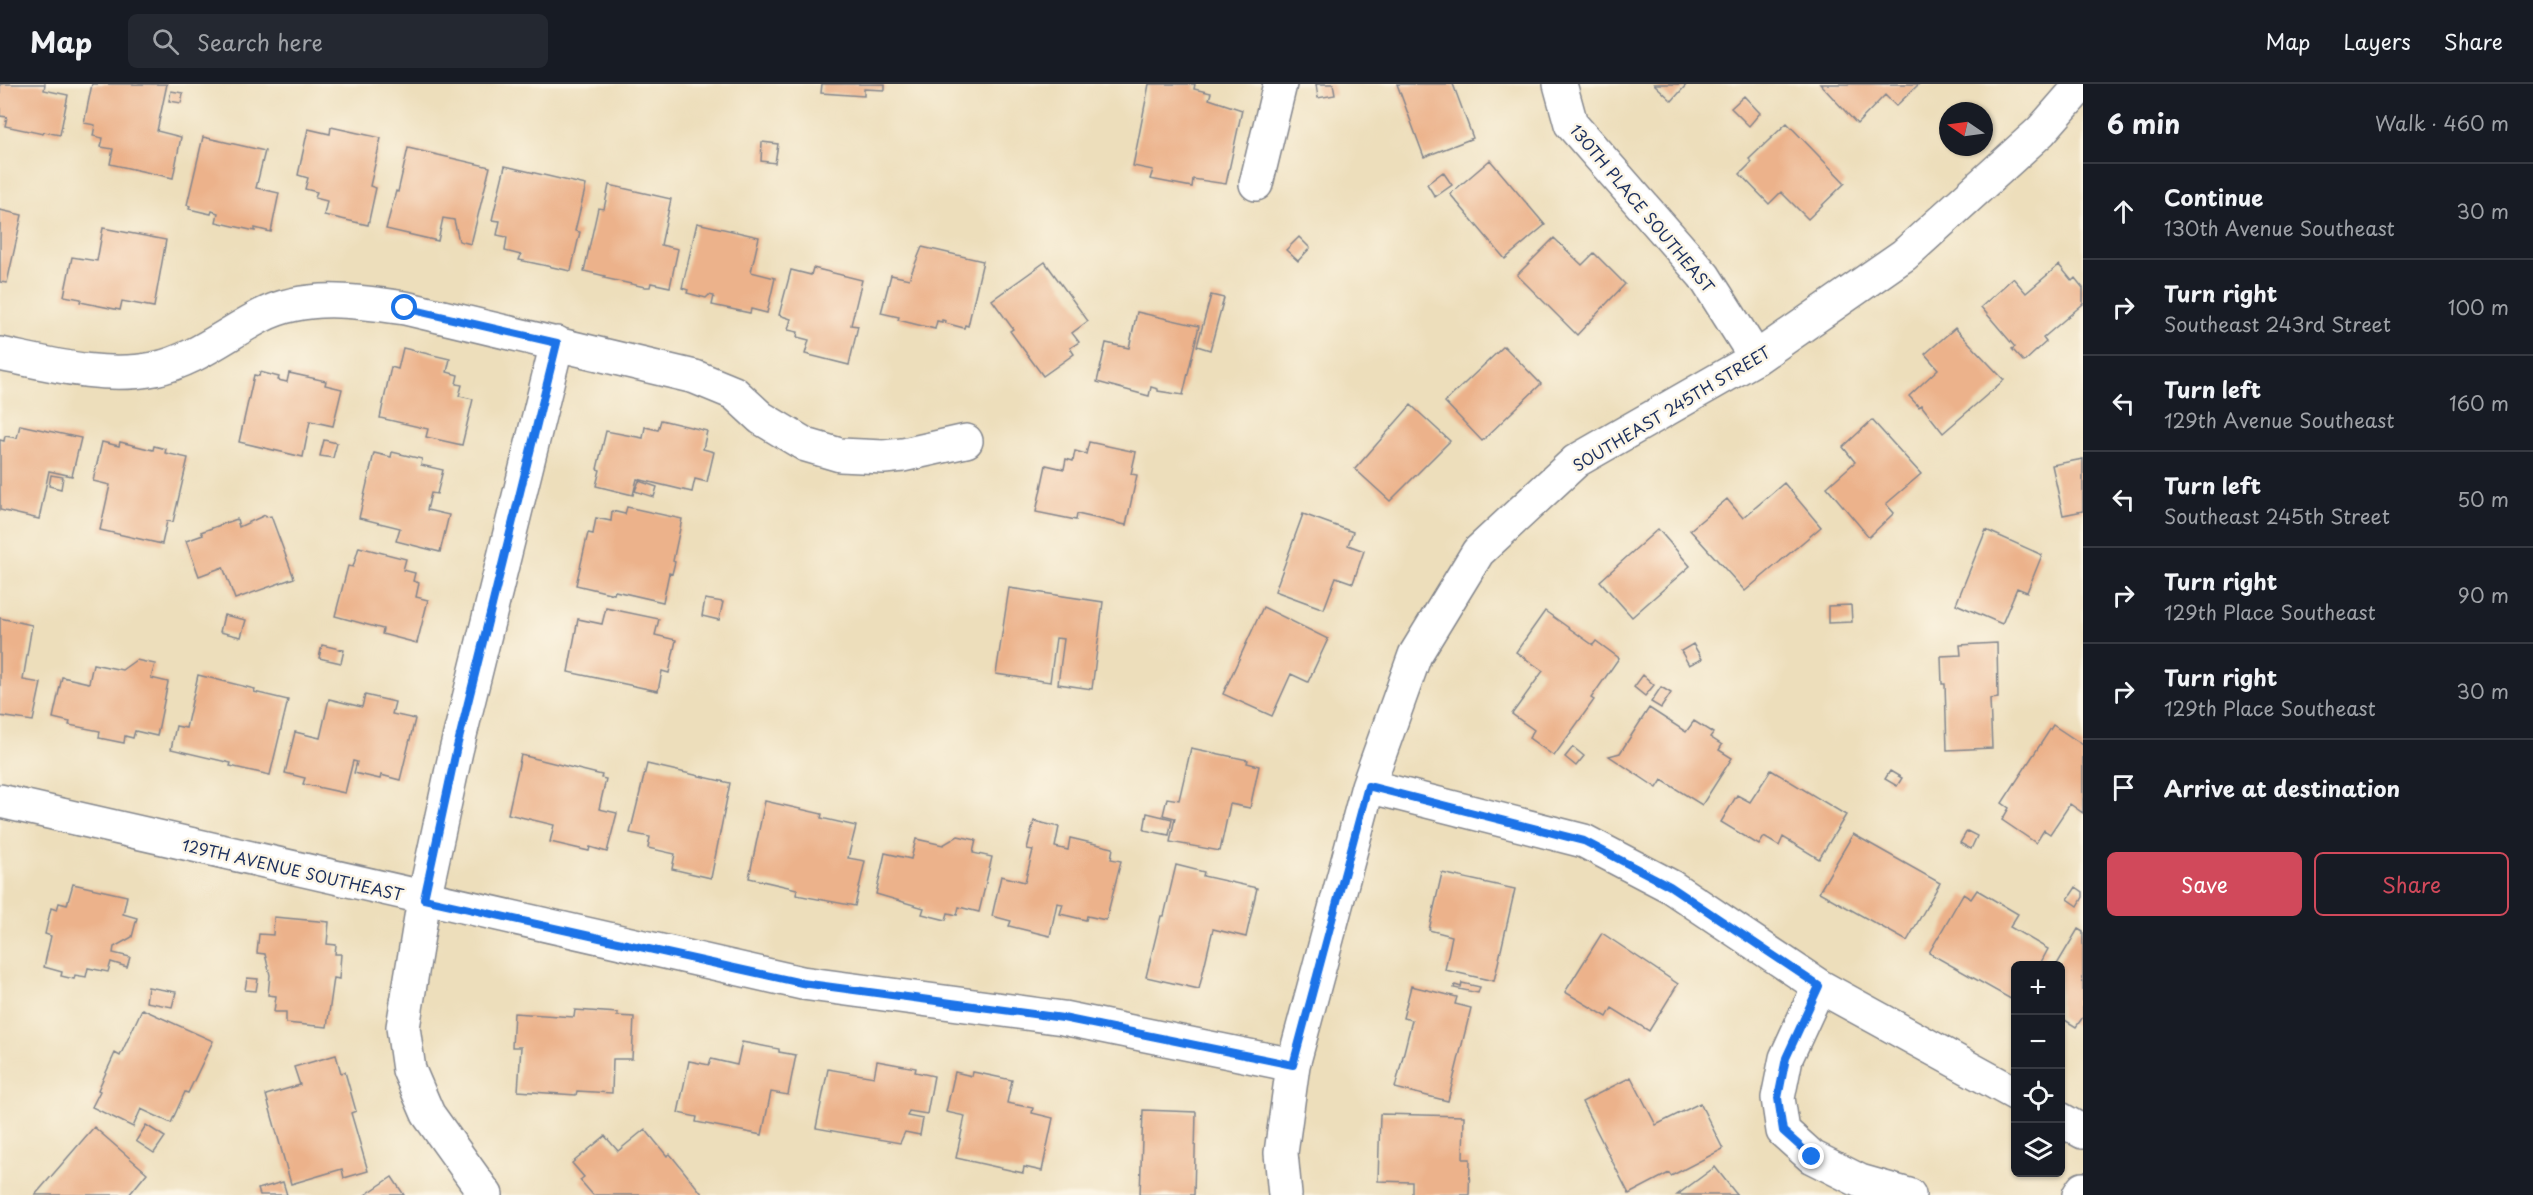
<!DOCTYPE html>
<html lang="en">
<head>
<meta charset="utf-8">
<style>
	:root { --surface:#171b24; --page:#242831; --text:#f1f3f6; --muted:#9ea1a6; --line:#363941; --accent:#d1495b }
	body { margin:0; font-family:"Playpen Sans",sans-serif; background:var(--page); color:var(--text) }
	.controls { position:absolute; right:18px; bottom:18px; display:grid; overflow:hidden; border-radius:9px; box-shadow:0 2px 4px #0004 }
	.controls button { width:54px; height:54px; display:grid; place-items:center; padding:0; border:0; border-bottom:2px solid var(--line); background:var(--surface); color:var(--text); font:30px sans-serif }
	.compass { position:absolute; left:1939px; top:18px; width:54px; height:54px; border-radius:50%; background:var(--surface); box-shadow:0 2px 4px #0004; rotate:283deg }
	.stop { position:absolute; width:18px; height:18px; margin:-14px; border:4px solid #1a73e8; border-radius:50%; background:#fff }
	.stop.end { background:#1a73e8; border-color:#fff; box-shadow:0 2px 6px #0008 }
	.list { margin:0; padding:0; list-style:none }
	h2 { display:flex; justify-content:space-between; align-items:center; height:78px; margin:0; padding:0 24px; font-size:26px }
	h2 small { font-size:20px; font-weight:400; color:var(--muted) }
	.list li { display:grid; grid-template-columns:39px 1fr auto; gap:18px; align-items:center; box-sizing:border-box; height:96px; padding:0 24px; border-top:2px solid var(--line) }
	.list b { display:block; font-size:22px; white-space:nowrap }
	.list p { margin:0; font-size:20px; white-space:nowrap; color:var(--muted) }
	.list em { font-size:20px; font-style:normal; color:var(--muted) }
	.actions { display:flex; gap:12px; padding:18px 24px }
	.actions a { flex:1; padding:14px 0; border:2px solid var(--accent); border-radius:9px; text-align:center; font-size:21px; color:var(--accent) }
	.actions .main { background:var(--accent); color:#fff }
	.icon { flex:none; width:33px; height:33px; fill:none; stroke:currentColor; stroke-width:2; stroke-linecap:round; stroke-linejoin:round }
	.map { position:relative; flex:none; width:2083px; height:1111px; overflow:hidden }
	header { display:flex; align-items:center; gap:36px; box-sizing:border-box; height:84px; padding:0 30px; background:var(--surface); border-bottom:2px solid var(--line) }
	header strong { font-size:28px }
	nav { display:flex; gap:33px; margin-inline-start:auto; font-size:21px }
	.search { width:420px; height:54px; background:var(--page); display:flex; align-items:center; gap:15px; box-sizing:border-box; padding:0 21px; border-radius:9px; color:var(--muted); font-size:22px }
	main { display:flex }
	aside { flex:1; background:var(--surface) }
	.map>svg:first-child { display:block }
	.building { fill:#ecb28b }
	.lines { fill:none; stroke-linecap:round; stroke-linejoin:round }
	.minor-casing { stroke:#84868c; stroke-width:36 }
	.minor { stroke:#fff; stroke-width:33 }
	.route { stroke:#1a73e8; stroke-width:8 }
	.labels { text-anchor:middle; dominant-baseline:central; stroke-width:5; stroke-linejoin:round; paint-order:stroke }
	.street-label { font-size:16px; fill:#1b2f5e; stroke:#fcf5e5 }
</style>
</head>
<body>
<header>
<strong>Map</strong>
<div class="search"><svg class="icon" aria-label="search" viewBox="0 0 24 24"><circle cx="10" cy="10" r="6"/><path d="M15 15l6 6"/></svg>Search here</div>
<nav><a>Map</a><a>Layers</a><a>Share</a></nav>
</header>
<main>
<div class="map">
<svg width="2083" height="1111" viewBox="0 0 2083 1111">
	<rect width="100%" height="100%" fill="#fcf5e5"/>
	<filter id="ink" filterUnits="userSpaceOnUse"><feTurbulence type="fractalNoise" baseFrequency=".0167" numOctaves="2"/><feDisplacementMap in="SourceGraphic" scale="12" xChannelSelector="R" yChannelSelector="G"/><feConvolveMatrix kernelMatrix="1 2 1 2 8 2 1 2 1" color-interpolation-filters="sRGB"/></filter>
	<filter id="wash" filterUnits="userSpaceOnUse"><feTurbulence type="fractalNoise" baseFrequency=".008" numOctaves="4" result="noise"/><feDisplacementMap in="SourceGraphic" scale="24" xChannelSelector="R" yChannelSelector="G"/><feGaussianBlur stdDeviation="1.35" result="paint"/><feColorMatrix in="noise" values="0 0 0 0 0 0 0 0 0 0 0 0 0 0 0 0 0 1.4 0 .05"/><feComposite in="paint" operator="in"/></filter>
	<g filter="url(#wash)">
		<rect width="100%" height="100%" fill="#eddebb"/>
		<g id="blocks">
			<path class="building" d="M0,0H45L44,6L68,11L60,51L44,48L43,50L5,42L7,33L0,32Z
				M92,0H167L157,47L181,53L173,94L110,80L113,65L101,63L103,54L93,52L95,41L84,39Z
				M822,0H885V6L864,5V12L821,9Z
				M1149,0H1195L1194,5L1211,9L1209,15L1242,26L1226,100L1193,95L1192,103L1150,95L1153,86L1133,82Z
				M1316,0H1333L1335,11L1318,14Z
				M1397,0H1453L1473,54L1424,73Z
				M1654,0H1687L1672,17Z
				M1820,0H1919L1896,22L1885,11L1857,40Z
				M171,7L183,9L181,19L169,17Z
				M1744,12L1760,29L1749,42L1731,24Z
				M1787,39L1845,99L1808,135L1781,108L1769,120L1740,90L1752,78L1749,75Z
				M331,43L381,54L370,102L376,104L368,141L324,131L327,117L315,114L317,108L305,105L308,94L298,91L308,45L330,50Z
				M203,53L265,67L256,104L279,109L271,148L255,144V147L216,138L218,129L212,127L211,130L189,125L190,122L187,121Z
				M762,58L778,60L775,79L761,77Z
				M408,64L490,83L471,160L459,157L454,136L443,134L438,157L386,145L396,107L398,108Z
				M1490,76L1545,141L1505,175L1450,110Z
				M505,82L586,101L575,147L580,148L571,187L519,176L521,171L505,167L507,153L497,151L500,137L492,136Z
				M1443,88L1452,101L1435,113L1427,100Z
				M609,101L671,115L661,161L678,165L670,203L651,199L650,203H645L604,194L605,192L584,187L598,124L604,125Z
				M0,126L22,131L7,199L0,198Z
				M697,139L759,153L751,188L775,194L767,229L751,225L750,229L712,221L714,212L709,211L706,214L687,209L688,206L682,204Z
				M103,144L166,156L154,223L122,217L120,226L80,218L81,215L64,212L72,173L97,177Z
				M1299,153L1310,164L1298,177L1286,166Z
				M1554,154L1582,181L1594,169L1625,200L1577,251L1517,191Z
				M922,163L983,177L968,242L965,241L964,244L945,239L946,237L942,236V238L937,237L935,245L898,236L899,233L881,229L891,191L909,195Z
				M1045,178L1088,237L1072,249L1079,258L1070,264L1074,270L1043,292L1010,247L1013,245L992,216Z
				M2059,181L2072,197L2075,194L2083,204V220L2043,254L2046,258L2024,278L2012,265L2015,263L1981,223L2013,194L2026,209Z
				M813,184L862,196L851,241L858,242L849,281L805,270L809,256L797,253L798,248L788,246L791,235L779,231L791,186L811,191Z
				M1211,211L1224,214L1210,266L1197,262Z
				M1137,228L1199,242L1183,311L1158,307V305L1151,303L1149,312L1097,298L1106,259L1129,264Z
				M1955,244L2004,296L1943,349L1921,321L1919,323L1909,312L1938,285L1925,270Z
				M1504,262L1541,300L1482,357L1445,318Z
				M403,264L450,275L447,288L458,291L456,300L462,301L459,312L473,315L462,361L426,353L428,345L380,334L391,283L398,285Z
				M260,288L279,293L278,296L287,298L289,289L326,297L325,301L342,305L333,342L310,337L303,373L239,358L254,291L259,292Z
				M1411,321L1450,357L1390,417L1355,385Z
				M661,336L707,347L703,365L714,368L707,398L695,395L692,408L637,395L633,411L596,402L600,386L597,385L606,347L643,354L645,343L658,346Z
				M1872,336L1921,390L1886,420L1894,429L1869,453L1827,403L1855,378L1843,363Z
				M20,341L81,354L72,392L49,387L39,435L0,426V356L4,357L5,352L17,354Z
				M324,356L337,359L333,374L320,372Z
				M102,358L119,362L120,358L153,366L154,362L166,365L165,369L188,374L173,438L167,437L162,460L100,446L110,401L93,397Z
				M1089,358L1136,368L1131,390L1137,391L1126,441L1077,430L1076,436L1036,428L1046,381L1064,385L1066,375L1073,377L1075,367L1086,370Z
				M392,368L422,375L421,381L443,386L437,410L431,409L427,426L449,431L440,468L396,457L400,444L359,434L374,369L391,373Z
				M2083,375V427L2063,431L2052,381Z
				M51,391L63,393L61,405L49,402Z
				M639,397L657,403L654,413L635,407Z
				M1784,399L1821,443L1745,507L1690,446L1727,415L1743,434Z
				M627,423L682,435L673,477L675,478L672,490L669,489L663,518L615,507L614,510L576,501L588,449L593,450L596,434L611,437L612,427L625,430Z
				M1303,430L1353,448L1348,461L1364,467L1353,499L1336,493L1324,525L1275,507Z
				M265,431L266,433L271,432L294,494L235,515L223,483L199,492L186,457L203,451L201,448L237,435L239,443Z
				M1658,445L1690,482L1632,533L1600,497Z
				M1986,446L2042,471L2027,508L2017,504L2002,540L1956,520Z
				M359,463L406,475L403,486L415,489L413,497L419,499L416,513L428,516L417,559L382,550L383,545L335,532L348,482L353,483Z
				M1009,504L1103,518L1092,605L1058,600L1064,555L1056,554L1050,598L996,590Z
				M705,515L723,518L719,536L702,532Z
				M1851,521L1852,538L1828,539V522Z
				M1263,523L1328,555L1308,598L1291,590L1272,632L1223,610Z
				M606,524L659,535L655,551L676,556L669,589L662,587L658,607L568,588L578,535L602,540Z
				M1545,527L1593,561L1596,557L1619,574L1591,614L1594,616L1554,672L1529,654L1534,646L1512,630L1543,587L1516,568Z
				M224,531L246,536L241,553L220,548Z
				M0,534L32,541L23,596L41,599L33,637L0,632Z
				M1997,559L1998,614L1990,615L1992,664L1947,666L1945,600H1942L1941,572L1961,571L1960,561Z
				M1693,560L1702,575L1689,581L1681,567Z
				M322,561L344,566L341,579L319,574Z
				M136,576L155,580L151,594L168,598L157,652L135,647L133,654L125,652L124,659L99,654L100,647L69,641L70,638L53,634L62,593L89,599L93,580L122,586Z
				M198,591L255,605L254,608L288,616L270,691L230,682L231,679L171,665L176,642L186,644Z
				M1643,591L1654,601L1645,612L1634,603Z
				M1661,603L1671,609L1661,624L1651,618Z
				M365,611L395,618L392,630L415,635L400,696L381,691L380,695L354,689L357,678L353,677L345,709L303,700L305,694L285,689L295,648L320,654L329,615L362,623Z
				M1649,624L1686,648L1694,637L1713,649L1710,653L1722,661L1719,666L1732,674L1702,721L1662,696L1657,704L1609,672L1620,669Z
				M2053,641L2083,661V729L2070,720L2050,750L2044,746L2036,759L2002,736L2009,724L2002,719Z
				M1573,663L1584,672L1576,682L1565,673Z
				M1191,664L1248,676L1247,679L1259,682L1250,724L1230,720L1220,767L1170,758L1175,734L1163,731L1167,714L1179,716Z
				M521,671L602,691L601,694L606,695L599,725L617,729L607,768L590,763L589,767L550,758L554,741L508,730Z
				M647,680L730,699L711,794L672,785L675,770L648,764L650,753L630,749Z
				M1771,686L1846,731L1819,775L1783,753L1779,762L1764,753L1759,761L1721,738L1737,711L1750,718Z
				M1890,687L1902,694L1897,702L1885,695Z
				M765,717L822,730L821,734L856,742L848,774L865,777L855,822L796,811L797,805L749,794Z
				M1147,729L1172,735L1169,751L1144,746Z
				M1034,737L1059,743L1055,763L1068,766L1070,754L1113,764L1111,775L1121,777L1106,836L1087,832L1086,836L1060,830L1063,820L1057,819L1050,852L1009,842L1011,837L992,832L1001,792L1025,798L1033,766L1027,765Z
				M1967,747L1977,752L1971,765L1960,759Z
				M1853,750L1940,799L1907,857L1819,808Z
				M958,752L976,756L973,769L992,773L979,828L959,823L957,831L948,829L946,836L922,830L924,824L876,810L885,769L911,775L916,755L943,761Z
				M1176,781L1204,788L1203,792L1257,804L1246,853L1213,845L1199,905L1146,893L1161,832H1164Z
				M1442,789L1515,805L1494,897L1445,886L1452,852L1429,846Z
				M73,800L127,812L123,830L137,834L132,853L114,863L113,869L130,873L127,883L111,878L108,888L88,884L86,893L75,891L74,895L61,892L62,888L44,883L51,852L45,850L51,824L57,826L59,819L67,821Z
				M2076,803L2083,808V813L2078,822L2068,815Z
				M1977,806L2018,830L2010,843L2048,865L2039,882H2016V918L1929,869L1963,810L1971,815Z
				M274,833L329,838L327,860L336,861L335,870H341L339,895L334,894L327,943L286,939V928H274L276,912L268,911L270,891L265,870L257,869L259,850L273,851Z
				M2078,845L2083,848V933L2076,943L2060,933V882H2056Z
				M1602,849L1678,900L1649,947L1612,924L1607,933L1565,908Z
				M247,894L258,895L256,907L245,906Z
				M1462,899L1480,903L1478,909L1454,904L1455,901L1461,903Z
				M1411,902L1457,913L1455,920L1471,924L1448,1017L1395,1004L1412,936L1403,934Z
				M148,903L176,908L172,923L146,918Z
				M142,925L213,957L188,1009L185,1008L171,1039L141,1025L133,1043L92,1023L100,1007L98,1006L115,969L120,972Z
				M575,926L618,929L617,932L634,933L632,975H613L612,1009L577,1007L576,1011L518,1007L521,963H512L514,929L574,933Z
				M742,958L779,965V968L796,971L788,1011L771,1008L762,1051L696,1038L697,1033L678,1029L689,977L709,981L711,975L737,981Z
				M336,971L341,989L345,988L356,1027L351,1029L368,1087L344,1094L342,1085L291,1100L266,1011L300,1001L294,983Z
				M877,977L916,984L915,988L934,992L927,1030L909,1027L907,1032L923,1035L920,1051L905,1048L900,1059L816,1044L828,985L874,993Z
				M955,988L972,992L973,988L1012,996L1007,1019L1033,1024L1032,1029L1053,1034L1042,1087L1024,1083L1023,1089L956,1074L965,1032L946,1028Z
				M1631,993L1656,1041L1700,1019L1723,1065L1671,1092L1669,1089L1629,1110L1582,1018Z
				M1143,1026L1196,1028L1194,1111H1140Z
				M1380,1030L1464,1032L1463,1075H1470L1469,1111H1412V1098L1378,1097Z
				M146,1041L165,1053L154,1069L136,1057Z
				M94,1043L147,1089L129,1111H35Z
				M645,1045L667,1072L670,1070L703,1111H593L580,1096L584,1093L572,1079L605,1052L618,1067Z
				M1715,1083L1737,1111H1677Z
				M392,1093L404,1111H365Z
				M283,1098L287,1111H260L258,1105Z"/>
		</g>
	</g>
	<g filter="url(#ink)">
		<use href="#blocks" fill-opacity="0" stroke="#84868c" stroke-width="1.5"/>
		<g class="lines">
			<defs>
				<path id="minor" d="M1560,0L1571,40L1704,192L1756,274
					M1256,100L1280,0
					M0,270C49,280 104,295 154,285C194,277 226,250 261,232C305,209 357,217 405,224L695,293L734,309L761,334L806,361L840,371L884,373L903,371L966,357
					M1368,702L1584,757L1670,802L1819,902L2016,1010
					M0,717L802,899L1063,934L1293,981
					M1819,902L1786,974L1778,1014L1783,1047L1812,1073L1860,1097L1909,1111
					M2060,1035L2083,1048
					M486,1111L428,1030L409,986L403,943L424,815L456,667L557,259
					M1285,1111L1281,1069L1293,981L1368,702L1415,571L1478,468L1576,377L1756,274L1904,171L2041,47L2082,0
					M2079,1111L2083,1105"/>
			</defs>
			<use href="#minor" class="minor-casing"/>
			<use href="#minor" class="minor"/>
		</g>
	</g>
	<g class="lines" filter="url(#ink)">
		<path class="route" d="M405,224L557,259L456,667L424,815L802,899L1063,934L1293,981L1368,702L1584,757L1670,802L1819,902L1786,974L1778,1014L1783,1047L1812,1073"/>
	</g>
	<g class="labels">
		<g class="street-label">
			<text transform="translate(1643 124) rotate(50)">130TH PLACE SOUTHEAST</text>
			<text transform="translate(1671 324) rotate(-31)">SOUTHEAST 245TH STREET</text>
			<text transform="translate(293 785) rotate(13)">129TH AVENUE SOUTHEAST</text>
		</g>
	</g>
</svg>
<div class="controls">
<button>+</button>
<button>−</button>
<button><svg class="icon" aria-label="locate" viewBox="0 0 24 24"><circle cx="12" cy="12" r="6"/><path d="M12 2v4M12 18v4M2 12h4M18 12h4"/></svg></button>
<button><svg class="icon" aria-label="layers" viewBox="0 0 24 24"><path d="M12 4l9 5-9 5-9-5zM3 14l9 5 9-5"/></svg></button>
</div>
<svg class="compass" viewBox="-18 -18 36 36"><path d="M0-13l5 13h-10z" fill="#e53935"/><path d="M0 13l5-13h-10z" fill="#9ea1a6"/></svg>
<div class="stop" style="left:405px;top:224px"></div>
<div class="stop end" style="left:1812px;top:1073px"></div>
</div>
<aside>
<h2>6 min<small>Walk · 460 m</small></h2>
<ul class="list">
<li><svg class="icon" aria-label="ahead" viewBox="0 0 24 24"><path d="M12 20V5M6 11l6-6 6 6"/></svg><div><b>Continue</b><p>130th Avenue Southeast</p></div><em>30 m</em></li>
<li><svg class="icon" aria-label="right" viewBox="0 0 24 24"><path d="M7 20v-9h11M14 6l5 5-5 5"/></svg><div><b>Turn right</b><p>Southeast 243rd Street</p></div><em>100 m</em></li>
<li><svg class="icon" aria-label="left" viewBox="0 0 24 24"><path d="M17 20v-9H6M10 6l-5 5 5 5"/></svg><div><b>Turn left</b><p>129th Avenue Southeast</p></div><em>160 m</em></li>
<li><svg class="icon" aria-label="left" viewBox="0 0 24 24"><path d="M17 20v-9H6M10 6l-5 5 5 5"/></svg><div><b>Turn left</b><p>Southeast 245th Street</p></div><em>50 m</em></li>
<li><svg class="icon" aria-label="right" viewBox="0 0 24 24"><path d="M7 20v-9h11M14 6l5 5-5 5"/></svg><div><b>Turn right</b><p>129th Place Southeast</p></div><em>90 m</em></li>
<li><svg class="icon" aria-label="right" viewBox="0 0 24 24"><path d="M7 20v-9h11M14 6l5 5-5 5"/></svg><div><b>Turn right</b><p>129th Place Southeast</p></div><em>30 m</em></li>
<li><svg class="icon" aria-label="arrive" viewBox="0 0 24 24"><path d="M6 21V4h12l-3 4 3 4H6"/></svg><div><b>Arrive at destination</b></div></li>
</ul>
<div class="actions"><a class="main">Save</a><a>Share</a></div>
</aside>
</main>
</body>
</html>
